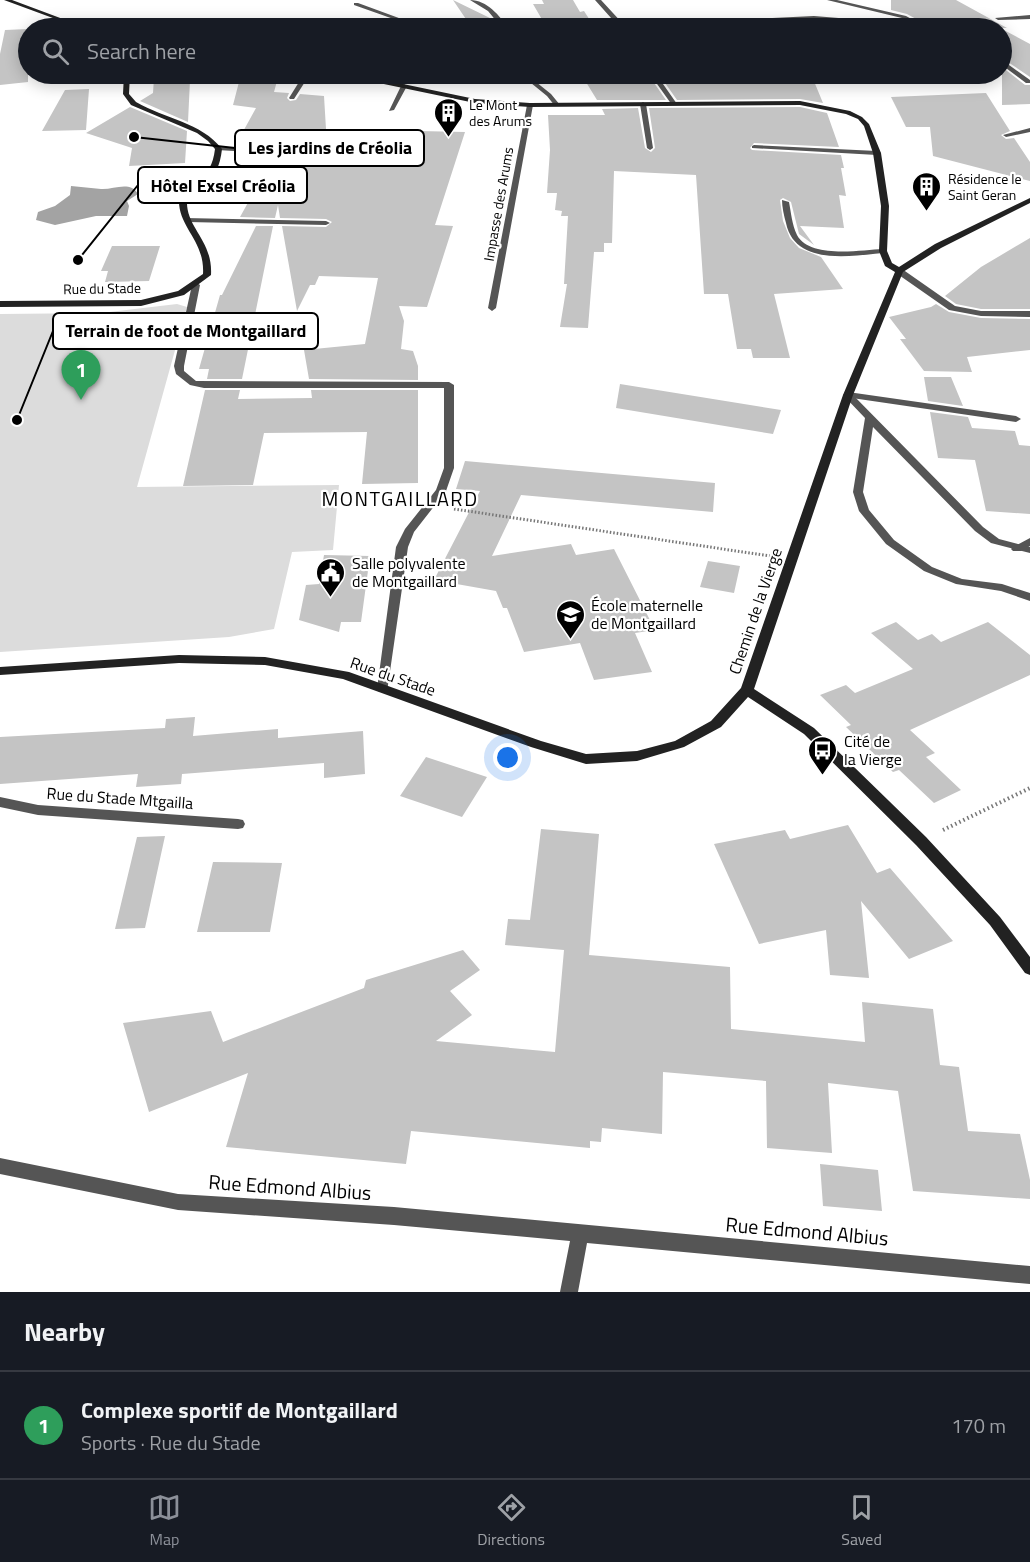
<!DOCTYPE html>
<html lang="en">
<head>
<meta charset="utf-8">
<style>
	:root { --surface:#171b24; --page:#20242c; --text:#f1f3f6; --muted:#9ea1a6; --line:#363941; --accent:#8c9099 }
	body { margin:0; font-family:"Titillium Web",sans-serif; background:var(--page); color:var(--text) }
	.you { position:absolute; left:508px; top:758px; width:21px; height:21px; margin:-15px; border:4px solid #fff; border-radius:50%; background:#1a73e8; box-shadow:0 0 0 9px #1a73e833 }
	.badge { display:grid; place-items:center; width:39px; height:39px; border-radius:50%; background:var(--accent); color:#fff; font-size:20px; font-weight:700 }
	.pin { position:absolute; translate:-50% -50px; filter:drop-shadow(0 2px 3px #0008) }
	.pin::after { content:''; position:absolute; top:32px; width:21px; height:18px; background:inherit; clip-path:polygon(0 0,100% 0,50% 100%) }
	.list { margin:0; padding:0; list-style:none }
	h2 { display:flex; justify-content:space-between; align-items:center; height:78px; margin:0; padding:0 24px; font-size:26px }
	h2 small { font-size:20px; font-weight:400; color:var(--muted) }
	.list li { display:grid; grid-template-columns:39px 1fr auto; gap:18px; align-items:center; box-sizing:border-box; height:108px; padding:0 24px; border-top:2px solid var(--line) }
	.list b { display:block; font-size:22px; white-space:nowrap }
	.list p { margin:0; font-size:20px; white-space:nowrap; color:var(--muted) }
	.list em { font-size:20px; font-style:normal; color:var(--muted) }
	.icon { flex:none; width:33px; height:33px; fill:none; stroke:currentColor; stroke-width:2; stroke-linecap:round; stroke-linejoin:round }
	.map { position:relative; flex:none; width:1030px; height:1292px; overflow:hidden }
	.search { position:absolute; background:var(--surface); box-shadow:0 3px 15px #0003; left:18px; right:18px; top:18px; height:66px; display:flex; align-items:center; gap:15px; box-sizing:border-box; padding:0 21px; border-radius:33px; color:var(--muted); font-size:22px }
	.sheet { height:186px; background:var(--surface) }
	nav { display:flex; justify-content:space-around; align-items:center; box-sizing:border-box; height:84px; border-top:2px solid var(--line); background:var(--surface); font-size:16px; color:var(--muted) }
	nav a { display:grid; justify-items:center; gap:3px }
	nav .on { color:var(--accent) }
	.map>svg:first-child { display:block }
	.green { fill:#dcdcdc }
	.water { fill:#a3a3a3 }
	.building { fill:#c4c4c4 }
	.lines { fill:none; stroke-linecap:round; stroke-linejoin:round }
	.path-far1 { stroke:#777; stroke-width:3; stroke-dasharray:1.5 2; stroke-linecap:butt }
	.path { stroke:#777; stroke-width:4; stroke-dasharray:1.5 3; stroke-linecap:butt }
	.lane { fill:#555; fill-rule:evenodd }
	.street { fill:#555; fill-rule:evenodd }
	.secondary { fill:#222; fill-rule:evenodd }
	.labels { text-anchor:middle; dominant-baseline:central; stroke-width:4.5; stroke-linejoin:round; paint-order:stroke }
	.far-poi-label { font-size:14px; fill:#000; stroke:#fff; text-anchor:start }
	.far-street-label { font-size:14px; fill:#000; stroke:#fff }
	.poi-label { font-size:16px; fill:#000; stroke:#fff; text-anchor:start }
	.street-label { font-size:16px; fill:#000; stroke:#fff }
	.quarter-label { font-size:20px; letter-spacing:1.5px; fill:#000; stroke:#fff }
	.near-street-label { font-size:20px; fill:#000; stroke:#fff }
	.leader { fill:none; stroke:#000; stroke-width:2 }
	.callout-dot { fill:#000; stroke:#fff; stroke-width:2 }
	.callout { fill:#fff; stroke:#000; stroke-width:2 }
	.callout-label { font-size:18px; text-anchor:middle; font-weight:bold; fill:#000 }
</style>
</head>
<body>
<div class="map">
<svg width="1030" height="1292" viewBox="0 0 1030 1292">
	<rect width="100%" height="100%" fill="#fff"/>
	<path class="green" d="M177,304L187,307L137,487L339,485L333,550L292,552L274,629L229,637L0,652V314L101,313Z"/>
	<path class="water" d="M71,186C81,187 91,188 101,189C113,190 130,180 138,194L127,201L129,206L127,216H96L55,225L36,220L38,212L55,206L70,195Z"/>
	<path class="building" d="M453,0L492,19L500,28H472Z
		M542,0H573L580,12L584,11L595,28H547L533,4H544Z
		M891,0H956L1007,28H953L951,26L918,20L907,14L891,10Z
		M28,29V82L0,85V54L5,30Z
		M1002,29L1030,44V77L1002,58Z
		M1002,67L1025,85H1030V104L1002,105Z
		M581,74H624L629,82L652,80L666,100H597Z
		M688,74H811L823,103L800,99L677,100L663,80L691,78Z
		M154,78L190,80L188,122L140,101L153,93Z
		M277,81L274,92L289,93L287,98L290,101L296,100L300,94L324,96L326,129L465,132L435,225L453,226L427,307L399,306L404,321L401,349L413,351L418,366V380L309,379L304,350L365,344L378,278L319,276L315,285H310L297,311L282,226L326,227L332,222L326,219L280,218L278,205L275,218L240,217L274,156L318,158L324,155L318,150L255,146L260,138L240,137L256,108L233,105L239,82Z
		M89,89L86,130L42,131L65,90Z
		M986,93L1010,131L1001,135L1006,139L1014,138L1030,162V181L933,156L930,127H906L891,97Z
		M130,107L187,131L185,163L129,166L132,148L86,133Z
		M800,107L827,113L839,147L754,143L750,148L752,150L841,155L844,168H841L846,196L839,195L844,228L800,226L814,245L799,234L791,202L783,198L780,200L783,221L790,238L799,248L821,257L843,289L774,294L790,358H753L751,349H737L728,294H704L696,175L614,171L612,243H604V252H594L588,328L560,327L567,284H564L568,216H561L562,211L555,210L557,193H547L550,150L548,115H605L602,109L638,108L645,148L651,152L655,148L649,108Z
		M256,226H273L242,379H207L209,369H199L220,295H222Z
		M1030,238V309H981L956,304L945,296L981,267Z
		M112,246H160L149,281L105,282L108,271H101Z
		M936,304L949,312L981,318L1030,319V350L967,357L972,372L924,371L900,339H906L889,317L931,307Z
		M924,377H951L963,406L928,401Z
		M620,384L781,410L773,434L616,408Z
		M205,390H240L238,399L312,398L311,390H418V483L362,484L367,432L264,433L253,485L183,486Z
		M930,412L968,417L972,428L1015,431L1019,445L1030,446V514L986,511L975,460L938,458Z
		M465,461L715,483L713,512L521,495L492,556L571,544L576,555L614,549L655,630L635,633L652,672L594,680L580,643L524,652L507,608H503L496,591L434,580L480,491L456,489Z
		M324,555L370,556L361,622H341L339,632L299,620L306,585L319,584Z
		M708,561L740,566L734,593L700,587Z
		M896,622L918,640L932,634L941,642L988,622L1030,655V675L910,730L935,753L926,757L961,790L934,803L899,770L893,772L846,727L851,725L820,695L846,685L855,693L913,669L871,633Z
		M195,717L193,736L278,729V738L363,731L365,774L324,778V763L182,774L181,784L136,787L138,774L0,784V737L165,728L166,719Z
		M426,757L487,777L462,817L400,796Z
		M848,825L877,873L890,868L953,941L909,959L861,901L869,978L830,975L826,930L759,944L714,844L785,830L790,839Z
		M541,829L599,834L589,955L730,967L731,1029L865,1042L862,1002L933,1009L940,1065L959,1067L968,1131L1020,1134L1030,1180V1199L913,1191L898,1091L828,1083L832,1153L767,1148L766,1081L663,1072L662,1134L602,1128L601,1142L590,1141V1148L411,1131L406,1164L226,1147L248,1073L149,1112L123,1023L211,1011L223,1042L364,988L366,980L463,950L480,970L450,991L472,1015L436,1041L555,1052L564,950L505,945L508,919L530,920Z
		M165,836L145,928L115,929L137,837Z
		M213,862L282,863L270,932H197Z
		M820,1164L878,1170L882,1211L823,1206Z"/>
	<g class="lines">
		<path class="path-far1" d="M454,509L770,556"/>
		<path class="path" d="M943,830L1030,788"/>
		<path class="lane" d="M470,0C487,0 500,16 508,28H502L488,11Z
			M354,3H358L426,28H419L354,5Z
			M520,74H526L551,94L560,105L559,106H555L547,96Z
			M848,392L1016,416L1021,419L1016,422L845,397L843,395Z
			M1030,538V546L1021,551H1013L1011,549L1013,547Z"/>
		<path class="street" d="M595,0H601L624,25L814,16L900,23L910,22L902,18L827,0H837L906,16L917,22L951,28H940L916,25L900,27L814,20L620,28Z
			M1030,15V19L998,20L995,18Z
			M1002,60L1030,80V83H1026L1002,65Z
			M304,74H310L294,99H290L289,98Z
			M650,74H656L677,104L676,105H672Z
			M404,84L407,86L394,110L389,111L401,86Z
			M643,102L646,104L653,148L650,150L647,148L640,104Z
			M530,103L533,105L496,308L492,311L488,308L527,105Z
			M1030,128V132L1006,137L1003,135Z
			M754,145L877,151L881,153L877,155L752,148V146Z
			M219,147L318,152L322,154L318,156L217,150L216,149Z
			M782,200L789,202C791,212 792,225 797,235C810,259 860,250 883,249L887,251L883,253C850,256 795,266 786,223C784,216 782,207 782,200Z
			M185,218L326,221L330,223L326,225L188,222L184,220Z
			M896,269H902L955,306L981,311H1030V317L981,316L949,310L896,273Z
			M196,282L200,285L184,366V371L196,381L449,382L454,385V468L446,491L414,532L408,547L387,692H379L377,689L396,547L405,529L436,490L444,468V388H204L190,385L176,374L174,366L192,285Z
			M848,392L851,393L983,527L999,539L1030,547V553L991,543L975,531L873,427L863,492L869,510L894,540L932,567L962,579L1002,584L1030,593V601L1001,591L956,584L924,571L886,544L859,511L853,492L865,418L843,395Z
			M0,797L38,805L238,819L243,820L245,824L243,828L238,829L38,815L0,807Z
			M0,1158L178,1194L394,1207L1030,1266V1284L587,1243L578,1292H560L570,1241L394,1225L178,1210L0,1174Z"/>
		<path class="secondary" d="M4,0H12L87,28H80Z
			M124,74H130L129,94L136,102C165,119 201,122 222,149C218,185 201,178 187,201C186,228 213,240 211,275L184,295L141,306L0,307V301L141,300L178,291L203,274C205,241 179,228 179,201C193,178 211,182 215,149L208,141L197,133L131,105L123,94Z
			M318,74H332L379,79L475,99L530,103L800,101L850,111L862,117L869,124L881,153L889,206L887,251L892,263L899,267L935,244L1030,198V203L941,248L903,272L853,395L754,689L814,728L926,837L1000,917L1030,957V975L1025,973L990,925L916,845L804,734L748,697L721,727L684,747L637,761L586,764L531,747L343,679L265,665L179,663L0,675V667L179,655L265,657L349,672L541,741L586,754L637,751L675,741L711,721L741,688L843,395L895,272L885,266L879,251L881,206L873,153L864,126L858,119L846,114L800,105L530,107L475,103L379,83Z"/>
	</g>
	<defs>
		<symbol id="building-pin" viewBox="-11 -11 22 30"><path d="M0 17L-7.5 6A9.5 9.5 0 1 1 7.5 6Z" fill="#000" stroke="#fff"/><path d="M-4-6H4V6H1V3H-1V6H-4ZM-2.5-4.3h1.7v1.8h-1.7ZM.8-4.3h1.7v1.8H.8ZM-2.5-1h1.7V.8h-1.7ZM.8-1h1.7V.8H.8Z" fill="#fff"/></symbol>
		<symbol id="civic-pin" viewBox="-11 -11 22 30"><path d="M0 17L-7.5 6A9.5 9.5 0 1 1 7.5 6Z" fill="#000" stroke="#fff"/><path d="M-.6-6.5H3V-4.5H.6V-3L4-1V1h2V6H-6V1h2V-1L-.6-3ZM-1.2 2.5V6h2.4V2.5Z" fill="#fff"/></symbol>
		<symbol id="school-pin" viewBox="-11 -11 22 30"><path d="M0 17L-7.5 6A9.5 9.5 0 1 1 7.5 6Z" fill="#000" stroke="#fff"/><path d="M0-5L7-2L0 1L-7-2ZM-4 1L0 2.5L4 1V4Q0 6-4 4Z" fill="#fff"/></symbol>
		<symbol id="bus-pin" viewBox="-11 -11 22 30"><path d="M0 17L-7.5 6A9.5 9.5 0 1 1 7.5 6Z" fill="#000" stroke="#fff"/><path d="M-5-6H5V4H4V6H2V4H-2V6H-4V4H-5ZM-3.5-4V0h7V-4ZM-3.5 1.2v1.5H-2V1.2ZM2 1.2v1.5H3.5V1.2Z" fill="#fff"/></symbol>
	</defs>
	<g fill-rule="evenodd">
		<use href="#building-pin" x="432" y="96" width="33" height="45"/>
		<use href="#building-pin" x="910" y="170" width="33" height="45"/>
		<use href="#civic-pin" x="314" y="556" width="33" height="45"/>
		<use href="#school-pin" x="554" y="598" width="33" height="45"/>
		<use href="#bus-pin" x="806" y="734" width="33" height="45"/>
	</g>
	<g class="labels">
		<g class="far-poi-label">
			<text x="469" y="104">Le Mont<tspan x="469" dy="16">des Arums</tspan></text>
			<text x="948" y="178">Résidence le<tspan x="948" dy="16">Saint Geran</tspan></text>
		</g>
		<g class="far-street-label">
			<text transform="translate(498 204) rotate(-80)">Impasse des Arums</text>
			<text transform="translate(102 288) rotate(-1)">Rue du Stade</text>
		</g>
		<g class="poi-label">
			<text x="352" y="563">Salle polyvalente<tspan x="352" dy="18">de Montgaillard</tspan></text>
			<text x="591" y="605">École maternelle<tspan x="591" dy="18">de Montgaillard</tspan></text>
			<text x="844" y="741">Cité de<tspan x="844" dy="18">la Vierge</tspan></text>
		</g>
		<g class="street-label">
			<text transform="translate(755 611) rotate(-71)">Chemin de la Vierge</text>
			<text transform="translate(393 676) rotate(19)">Rue du Stade</text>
			<text transform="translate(120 798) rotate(4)">Rue du Stade Mtgailla</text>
		</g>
		<g class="quarter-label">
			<text x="400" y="498">MONTGAILLARD</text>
		</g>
		<g class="near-street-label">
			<text transform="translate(290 1187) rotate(4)">Rue Edmond Albius</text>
			<text transform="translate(807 1231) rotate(5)">Rue Edmond Albius</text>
		</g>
	</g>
	<path class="leader" d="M134 137L235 148M78 260L138 185M17 420L53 331"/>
	<g class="callout-dot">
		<circle cx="134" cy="137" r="6"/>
		<circle cx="78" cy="260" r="6"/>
		<circle cx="17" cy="420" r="6"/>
	</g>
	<g class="callout">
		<rect x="235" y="130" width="189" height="36" rx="6"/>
		<rect x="138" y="167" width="169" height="36" rx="6"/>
		<rect x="53" y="313" width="265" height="36" rx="6"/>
	</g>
	<g class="callout-label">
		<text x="330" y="154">Les jardins de Créolia</text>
		<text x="223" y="192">Hôtel Exsel Créolia</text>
		<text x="186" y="337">Terrain de foot de Montgaillard</text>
	</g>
</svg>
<div class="you"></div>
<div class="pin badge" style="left:81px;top:400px;background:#2e9e5b">1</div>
<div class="search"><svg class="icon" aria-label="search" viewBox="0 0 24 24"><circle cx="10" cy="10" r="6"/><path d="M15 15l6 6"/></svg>Search here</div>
</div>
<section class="sheet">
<h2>Nearby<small></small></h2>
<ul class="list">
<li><span class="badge" style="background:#2e9e5b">1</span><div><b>Complexe sportif de Montgaillard</b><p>Sports · Rue du Stade</p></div><em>170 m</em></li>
</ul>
</section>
<nav>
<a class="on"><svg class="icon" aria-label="map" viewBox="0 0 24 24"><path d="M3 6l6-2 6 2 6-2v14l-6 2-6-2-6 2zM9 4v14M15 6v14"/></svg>Map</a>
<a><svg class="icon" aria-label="directions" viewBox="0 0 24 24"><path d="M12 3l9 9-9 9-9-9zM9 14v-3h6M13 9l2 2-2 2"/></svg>Directions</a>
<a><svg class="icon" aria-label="saved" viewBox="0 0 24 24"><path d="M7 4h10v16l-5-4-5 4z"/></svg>Saved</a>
</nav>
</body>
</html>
